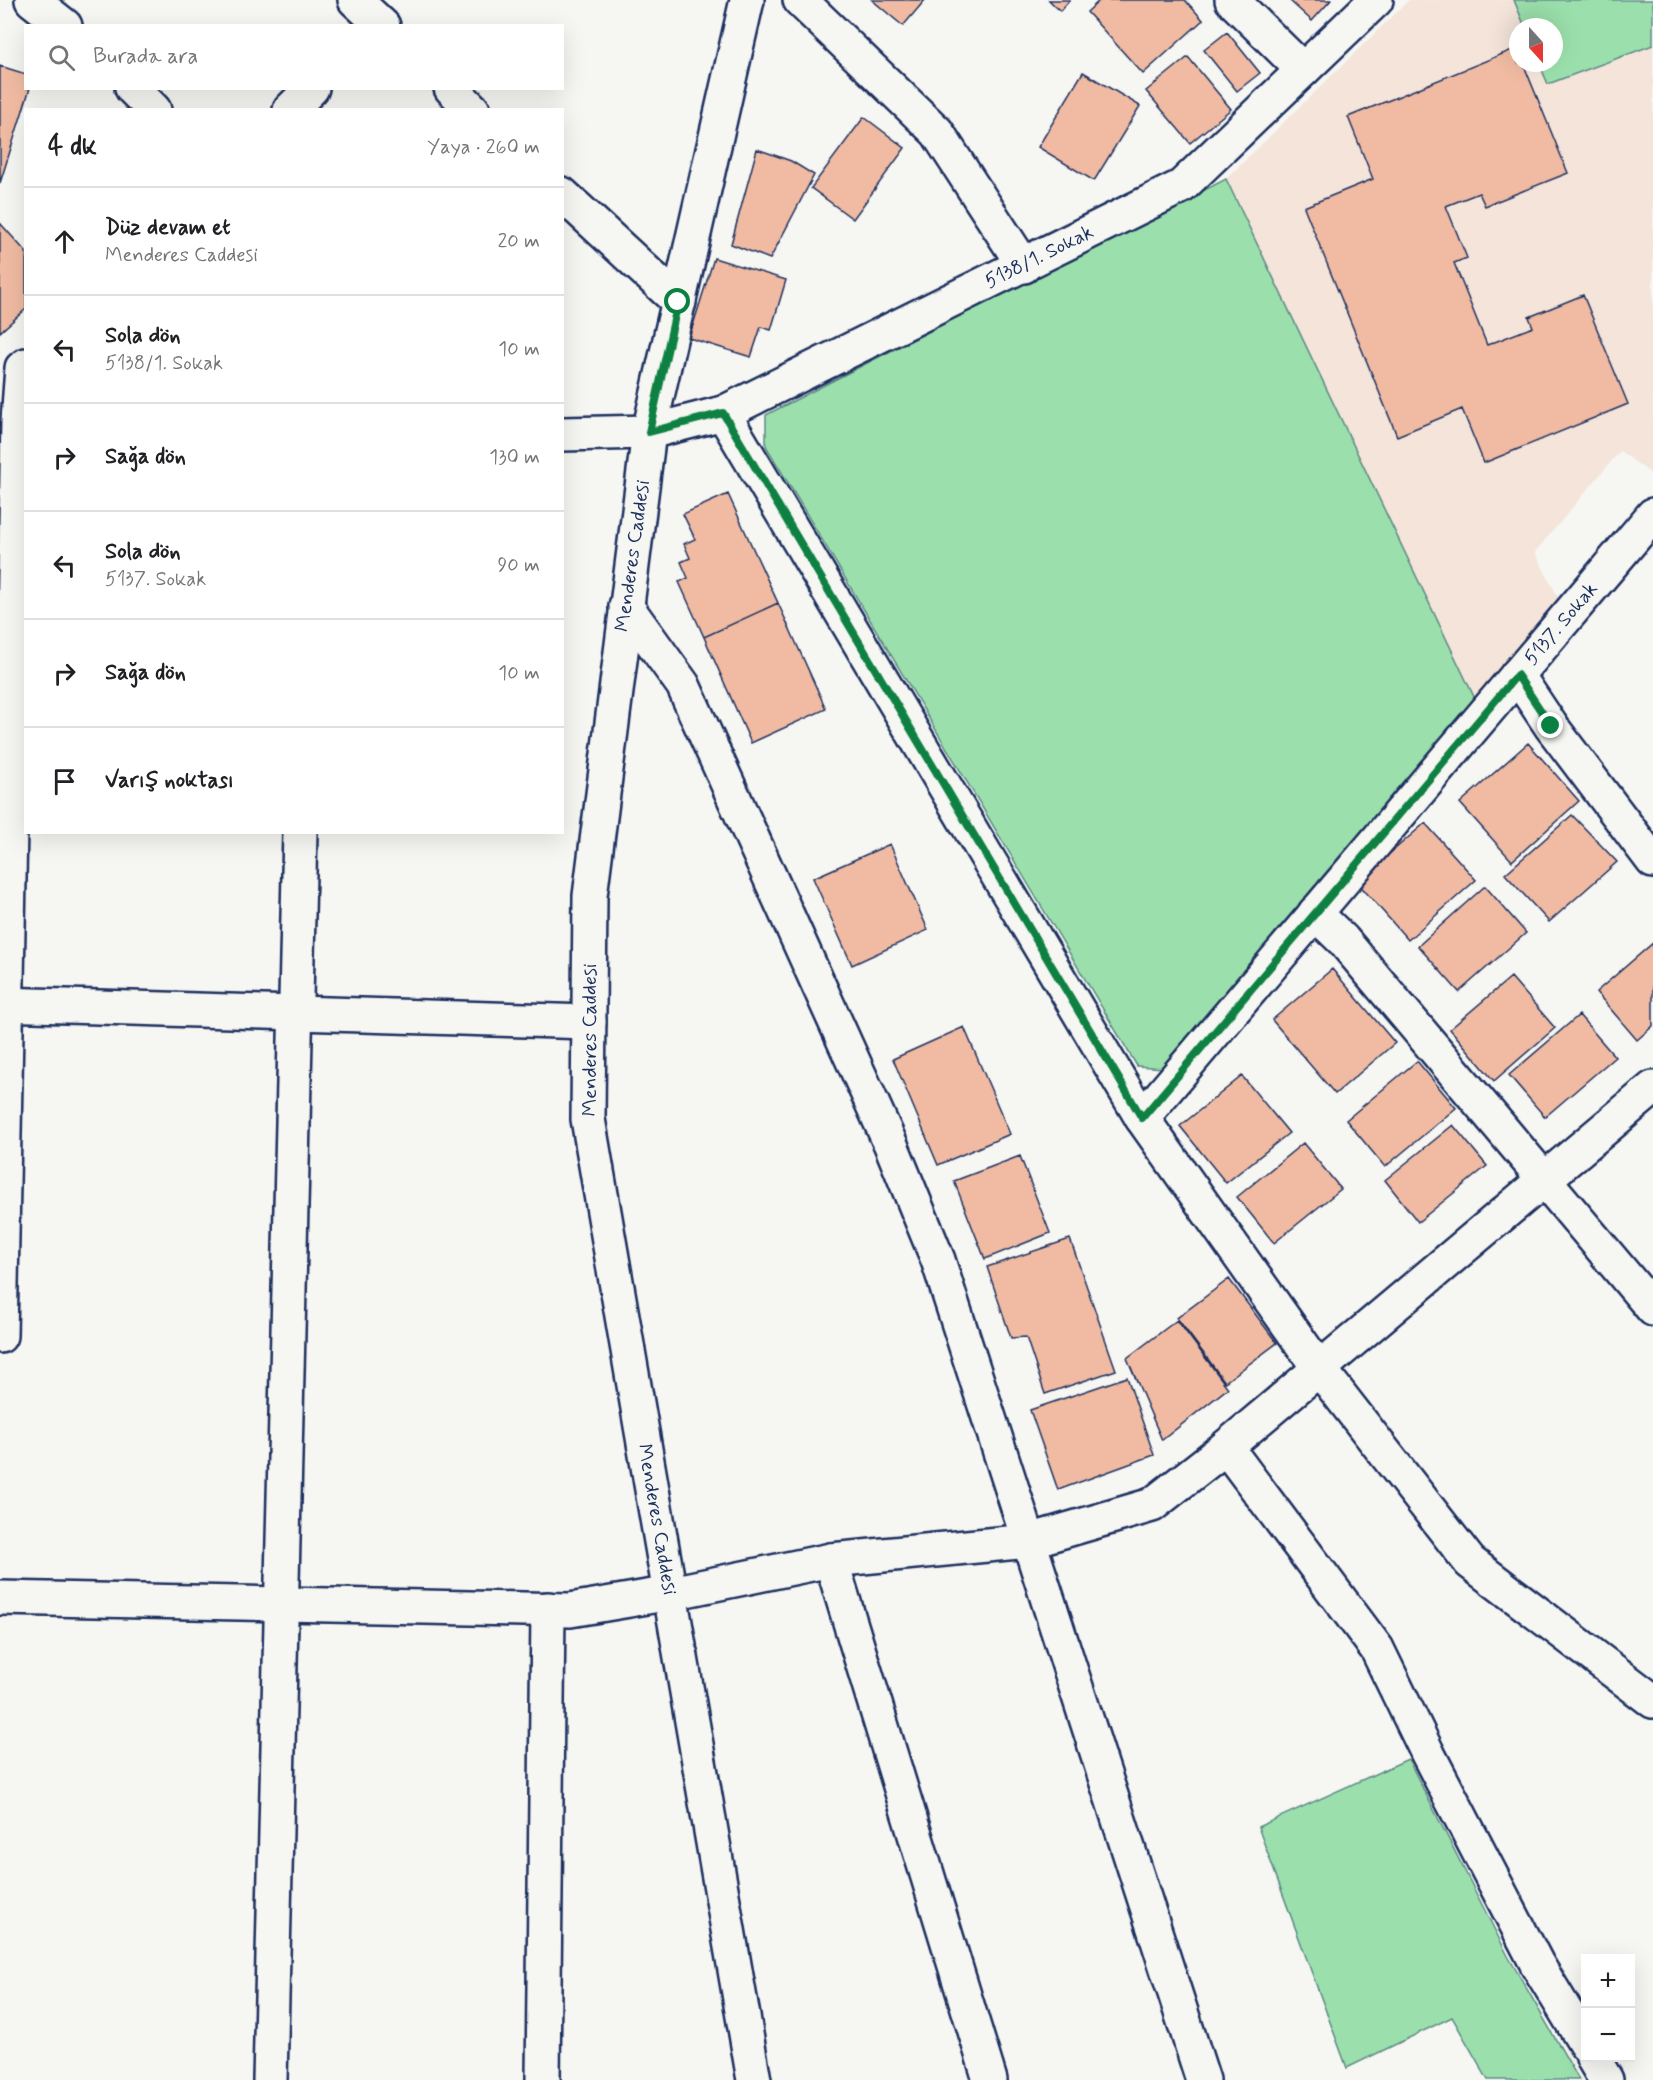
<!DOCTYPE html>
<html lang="tr">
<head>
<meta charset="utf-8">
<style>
	:root { --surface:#fff; --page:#f6f6f6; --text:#202124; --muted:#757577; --line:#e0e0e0 }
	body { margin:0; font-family:Mynerve,sans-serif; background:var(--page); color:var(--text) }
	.controls { position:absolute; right:18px; bottom:18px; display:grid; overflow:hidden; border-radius:0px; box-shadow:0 6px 24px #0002 }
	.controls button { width:54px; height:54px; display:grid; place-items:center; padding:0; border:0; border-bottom:2px solid var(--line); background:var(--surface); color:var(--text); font:30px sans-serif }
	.compass { position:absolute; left:1509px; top:18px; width:54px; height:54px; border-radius:50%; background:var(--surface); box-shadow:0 6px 24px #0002; rotate:159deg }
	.stop { position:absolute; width:18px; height:18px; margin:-14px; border:4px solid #0b8043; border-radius:50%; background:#fff }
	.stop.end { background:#0b8043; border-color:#fff; box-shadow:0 2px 6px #0008 }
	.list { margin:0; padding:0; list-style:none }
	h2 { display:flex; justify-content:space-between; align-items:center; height:78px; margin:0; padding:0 24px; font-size:26px }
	h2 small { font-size:20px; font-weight:400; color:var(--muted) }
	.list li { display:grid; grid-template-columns:39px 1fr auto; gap:18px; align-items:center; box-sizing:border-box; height:108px; padding:0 24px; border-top:2px solid var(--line) }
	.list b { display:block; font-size:22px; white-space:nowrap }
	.list p { margin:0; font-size:20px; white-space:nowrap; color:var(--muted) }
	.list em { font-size:20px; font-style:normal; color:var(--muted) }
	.icon { flex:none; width:33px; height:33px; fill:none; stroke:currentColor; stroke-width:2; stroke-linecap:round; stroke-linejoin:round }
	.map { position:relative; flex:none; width:1653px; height:2080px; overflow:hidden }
	.search { position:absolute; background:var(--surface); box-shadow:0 6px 24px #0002; left:24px; top:24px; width:540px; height:66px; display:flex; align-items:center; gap:15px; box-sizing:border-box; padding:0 21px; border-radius:0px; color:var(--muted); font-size:22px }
	.panel { position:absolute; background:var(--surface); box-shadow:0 6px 24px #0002; left:24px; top:108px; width:540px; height:726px; border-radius:0px }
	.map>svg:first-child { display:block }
	.built { fill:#f4e4da; fill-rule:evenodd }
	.green { fill:#9be0ac; stroke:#5b8885; stroke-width:1.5 }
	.building { fill:#f0bba2; stroke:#1b2f5e; stroke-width:1.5 }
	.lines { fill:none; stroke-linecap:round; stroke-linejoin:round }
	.minor-casing { stroke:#1b2f5e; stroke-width:38 }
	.tertiary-casing { stroke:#1b2f5e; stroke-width:38 }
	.minor { stroke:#f6f6f2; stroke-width:33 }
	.tertiary { stroke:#f6f6f2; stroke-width:33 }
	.route { stroke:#0b8043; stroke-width:8 }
	.labels { text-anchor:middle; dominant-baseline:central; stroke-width:4.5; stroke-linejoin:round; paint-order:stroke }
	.street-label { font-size:20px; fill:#1b2f5e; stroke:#f6f6f2 }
</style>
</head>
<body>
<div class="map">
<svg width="1653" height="2080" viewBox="0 0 1653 2080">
	<rect width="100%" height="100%" fill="#f6f6f2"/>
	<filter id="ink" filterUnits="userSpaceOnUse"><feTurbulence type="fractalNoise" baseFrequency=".0167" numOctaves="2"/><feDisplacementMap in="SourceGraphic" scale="12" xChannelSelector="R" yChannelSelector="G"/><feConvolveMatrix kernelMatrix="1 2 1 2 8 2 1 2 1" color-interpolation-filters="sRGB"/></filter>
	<g filter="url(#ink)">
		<path class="built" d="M1409,0H1653V475L1620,451L1535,552L1559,600L1476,701L1226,179ZM1518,27H1554V63H1518Z"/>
		<path class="green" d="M1514,0H1653V45L1548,84L1539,63H1554V27H1525Z
			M1226,179L1476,701L1164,1068L1137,1066L766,446V415Z
			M1408,1759L1508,1956L1579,2080H1488L1452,2017L1347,2068L1258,1827Z"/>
		<path class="building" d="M872,0H925L903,26Z
			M1049,0H1070L1060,11Z
			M1100,0H1185L1203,20L1143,74L1087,12Z
			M1289,0H1331L1312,21Z
			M1227,32L1260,73L1237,91L1204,50Z
			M1517,48L1518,63H1523L1568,173L1485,206L1479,193L1446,206L1467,258L1454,263L1487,345L1533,327L1529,317L1583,295L1628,404L1484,463L1462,409L1397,436L1304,207L1373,179L1348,117Z
			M1188,57L1231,109L1190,143L1146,91Z
			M0,66L26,74V88H30L0,183Z
			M1083,72L1140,106L1094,181L1038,147Z
			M864,117L905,148L853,219L811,188Z
			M757,149L791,161L814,175L770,259L731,244Z
			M0,223L26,252V309L0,332Z
			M714,258L786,280L771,330L761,327L751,357L689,338Z
			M728,494L778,603L704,637L679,582L688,578L681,562L690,558L684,544L695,539L683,514Z
			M778,603L826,709L751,743L704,637Z
			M1528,743L1579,801L1512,861L1460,803Z
			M1572,815L1617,862L1549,922L1505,874Z
			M1425,823L1476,880L1408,940L1357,882Z
			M890,844L928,930L852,965L813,878Z
			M1485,886L1526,933L1459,992L1418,946Z
			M1653,943V1026L1637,1040L1596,992Z
			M1332,969L1395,1043L1335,1094L1272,1020Z
			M1511,977L1555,1028L1494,1081L1450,1029Z
			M1579,1015L1615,1057L1545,1117L1509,1075Z
			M964,1027L1010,1134L938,1165L893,1059Z
			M1417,1061L1456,1108L1385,1167L1346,1120Z
			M1242,1076L1289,1133L1226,1183L1180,1126Z
			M1453,1125L1487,1166L1418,1222L1385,1180Z
			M1303,1143L1341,1189L1274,1243L1237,1197Z
			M1020,1156L1050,1233L985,1259L954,1181Z
			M1070,1239L1116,1370L1045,1394L1026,1337L1011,1338L987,1267Z
			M1229,1279L1277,1343L1225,1382L1177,1318Z
			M1177,1320L1228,1388L1162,1440L1127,1358Z
			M1127,1377L1154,1455L1058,1490L1030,1410Z"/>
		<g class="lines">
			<defs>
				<g id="minor">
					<path d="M32,0L65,26"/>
					<path d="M355,0L383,26"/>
					<path d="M800,0L937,132L1024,266"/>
					<path d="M1232,0L1303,70"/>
					<path d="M132,88L154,110"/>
					<path d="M451,88L473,110"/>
					<path d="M290,110L312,88"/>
					<path d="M562,194L679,302"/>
					<path d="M723,413L1142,1118L1318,1367L1470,1562L1653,1701"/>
					<path id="s1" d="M562,434L649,432L723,413L1182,186L1376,0"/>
					<path d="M626,606L683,685L891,1145L938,1260L1203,2080"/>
					<path d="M1517,675L1551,726L1653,861"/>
					<path d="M1315,913L1343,940L1653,1309"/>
					<path d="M0,1004L589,1022"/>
					<path id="s2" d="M1142,1118L1653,515"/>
					<path d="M0,1336L18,421L22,368L26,365"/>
					<path d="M1226,1447L1377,1649L1429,1756L1537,1964L1586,2045"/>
					<path d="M831,1560L990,2080"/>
					<path d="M0,1598L570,1610L671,1593L831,1560L1029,1541L1152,1505L1226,1447L1653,1088"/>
					<path d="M1593,2058L1606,2080"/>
					<path d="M270,2080L300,832"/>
					<path d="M543,2080L548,1609"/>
				</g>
				<g id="tertiary">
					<path id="s3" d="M747,0L649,432L590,896L588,1119L754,2080"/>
				</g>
			</defs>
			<use href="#minor" class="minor-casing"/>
			<use href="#tertiary" class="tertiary-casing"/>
			<use href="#minor" class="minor"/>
			<use href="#tertiary" class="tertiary"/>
		</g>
	</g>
	<g class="lines" filter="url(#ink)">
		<path class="route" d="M678,302L649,432L723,413L1142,1118L1517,675L1551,726"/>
	</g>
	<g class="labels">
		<g class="street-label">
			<text stroke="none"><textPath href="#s1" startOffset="516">5138/1. Sokak</textPath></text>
			<text transform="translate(633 556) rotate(-82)">Menderes Caddesi</text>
			<text stroke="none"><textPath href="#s2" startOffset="648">5137. Sokak</textPath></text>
			<text transform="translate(590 1040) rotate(-90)">Menderes Caddesi</text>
			<text stroke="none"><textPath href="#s3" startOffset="1540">Menderes Caddesi</textPath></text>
		</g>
	</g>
</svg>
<div class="controls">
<button>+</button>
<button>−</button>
</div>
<svg class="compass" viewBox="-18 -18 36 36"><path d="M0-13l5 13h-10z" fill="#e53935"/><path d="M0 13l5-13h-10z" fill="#757577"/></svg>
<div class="stop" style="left:678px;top:302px"></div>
<div class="stop end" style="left:1551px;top:726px"></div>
<div class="search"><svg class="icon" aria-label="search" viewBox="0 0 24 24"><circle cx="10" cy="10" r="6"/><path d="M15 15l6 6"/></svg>Burada ara</div>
<section class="panel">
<h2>4 dk<small>Yaya · 260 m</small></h2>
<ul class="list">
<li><svg class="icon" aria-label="ahead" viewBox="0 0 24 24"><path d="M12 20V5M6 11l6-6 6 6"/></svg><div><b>Düz devam et</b><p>Menderes Caddesi</p></div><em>20 m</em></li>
<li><svg class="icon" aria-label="left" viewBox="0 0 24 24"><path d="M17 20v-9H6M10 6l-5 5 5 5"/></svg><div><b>Sola dön</b><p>5138/1. Sokak</p></div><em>10 m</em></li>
<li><svg class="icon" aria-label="right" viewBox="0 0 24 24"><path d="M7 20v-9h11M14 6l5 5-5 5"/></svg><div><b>Sağa dön</b></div><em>130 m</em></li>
<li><svg class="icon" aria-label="left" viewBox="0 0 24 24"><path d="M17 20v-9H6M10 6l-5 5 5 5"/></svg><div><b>Sola dön</b><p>5137. Sokak</p></div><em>90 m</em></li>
<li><svg class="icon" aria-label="right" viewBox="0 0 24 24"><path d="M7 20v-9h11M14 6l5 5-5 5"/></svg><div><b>Sağa dön</b></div><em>10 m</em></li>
<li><svg class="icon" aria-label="arrive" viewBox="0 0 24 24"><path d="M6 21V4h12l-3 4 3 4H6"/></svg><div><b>Varış noktası</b></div></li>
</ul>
</section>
</div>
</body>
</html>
